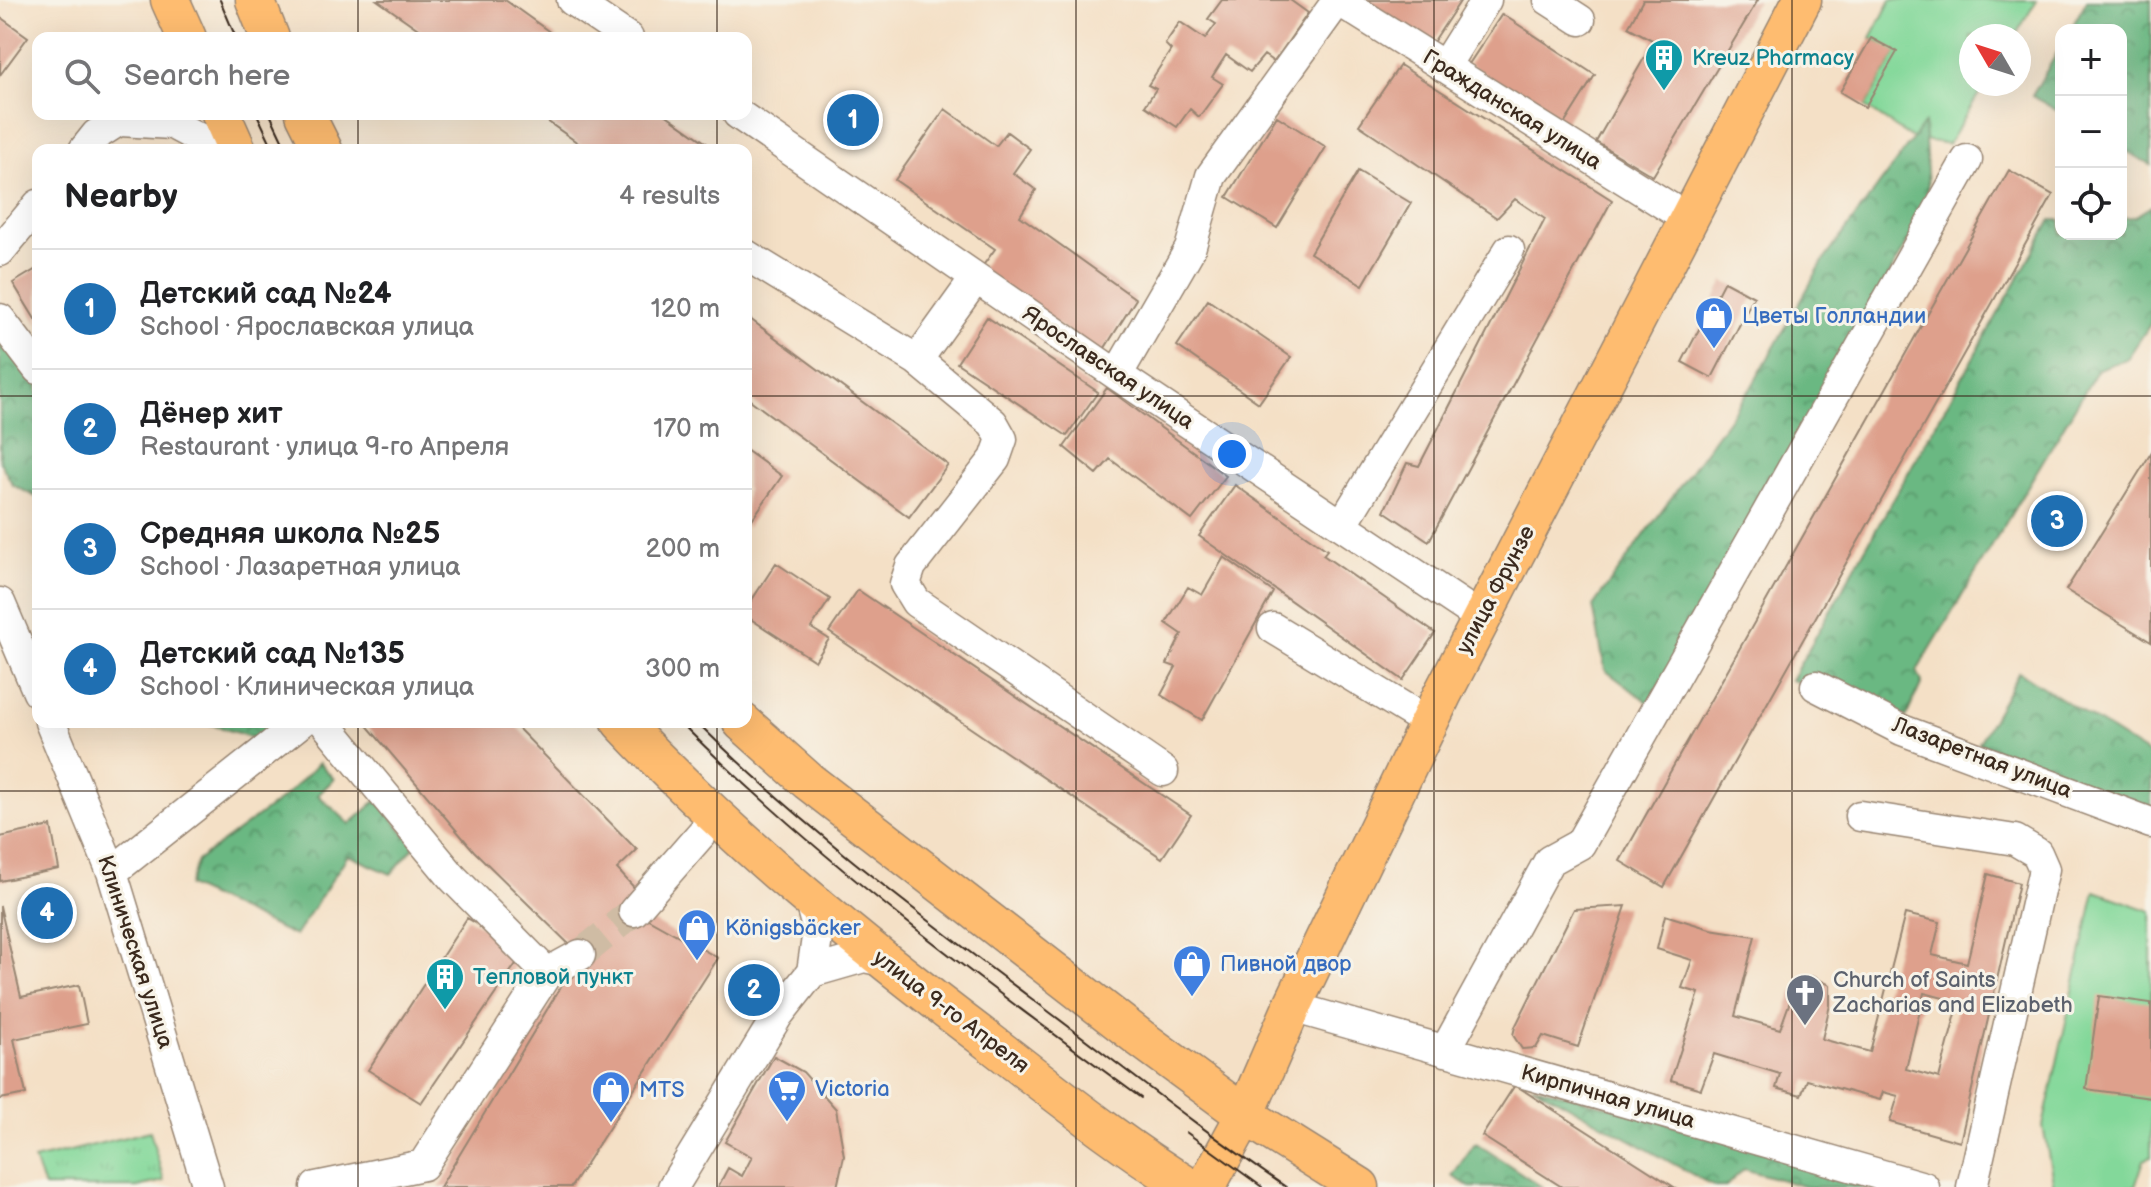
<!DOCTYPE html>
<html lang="en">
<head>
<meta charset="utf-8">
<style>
	:root { --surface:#fff; --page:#f6f6f6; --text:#202124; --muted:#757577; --line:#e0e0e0; --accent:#1f6fb2 }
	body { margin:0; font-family:"Balsamiq Sans",sans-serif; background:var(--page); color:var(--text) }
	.controls { position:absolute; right:24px; top:24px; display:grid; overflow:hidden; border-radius:16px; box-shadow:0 8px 32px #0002 }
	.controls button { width:72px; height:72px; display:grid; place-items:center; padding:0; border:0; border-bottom:2px solid var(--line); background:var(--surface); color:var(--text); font:40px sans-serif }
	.compass { position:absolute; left:1959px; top:24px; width:72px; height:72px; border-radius:50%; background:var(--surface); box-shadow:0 8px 32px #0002; rotate:309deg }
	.you { position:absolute; left:1232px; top:454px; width:28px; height:28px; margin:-20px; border:6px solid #fff; border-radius:50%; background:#1a73e8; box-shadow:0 0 0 12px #1a73e833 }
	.badge { display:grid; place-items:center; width:52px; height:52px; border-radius:50%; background:var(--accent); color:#fff; font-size:26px; font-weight:700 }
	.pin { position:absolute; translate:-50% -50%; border:4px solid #fff; box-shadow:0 2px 8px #0006 }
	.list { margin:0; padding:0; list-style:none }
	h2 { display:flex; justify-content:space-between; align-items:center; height:104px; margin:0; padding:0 32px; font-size:34px }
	h2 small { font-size:26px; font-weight:400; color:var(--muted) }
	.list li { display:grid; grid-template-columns:52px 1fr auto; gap:24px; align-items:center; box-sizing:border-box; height:120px; padding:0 32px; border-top:2px solid var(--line) }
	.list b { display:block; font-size:30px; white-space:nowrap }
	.list p { margin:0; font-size:26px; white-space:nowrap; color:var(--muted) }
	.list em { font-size:26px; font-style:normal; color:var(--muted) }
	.icon { flex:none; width:44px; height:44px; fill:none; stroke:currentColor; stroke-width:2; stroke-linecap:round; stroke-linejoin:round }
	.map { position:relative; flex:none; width:2151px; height:1187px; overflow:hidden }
	.search { position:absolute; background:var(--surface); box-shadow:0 8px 32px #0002; left:32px; top:32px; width:720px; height:88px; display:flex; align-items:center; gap:20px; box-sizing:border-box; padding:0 28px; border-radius:16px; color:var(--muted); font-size:30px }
	.panel { position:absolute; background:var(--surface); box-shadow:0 8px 32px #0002; left:32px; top:144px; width:720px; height:584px; border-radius:16px }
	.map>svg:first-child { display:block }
	.grass { fill:#83d89a; stroke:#5f815c; stroke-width:2 }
	.forest { fill:url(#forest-crowns); stroke:#527150; stroke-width:2 }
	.park { fill:url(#park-tufts); stroke:#5f815c; stroke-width:2 }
	.building { fill:#dea08c; fill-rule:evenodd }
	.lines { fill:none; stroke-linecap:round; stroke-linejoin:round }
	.minor-tunnel { stroke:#cfbca4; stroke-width:30; stroke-dasharray:30 15; stroke-linecap:butt }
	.minor-casing { stroke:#988572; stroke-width:33 }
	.major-casing { stroke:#988572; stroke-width:41 }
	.minor { stroke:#fff; stroke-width:30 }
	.major { stroke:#febc70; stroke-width:38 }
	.tram { stroke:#3b2a1e; stroke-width:2 }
	.grid { fill:none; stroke:#3b2a1e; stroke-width:2; stroke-opacity:0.55 }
	.labels { text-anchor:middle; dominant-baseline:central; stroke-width:6; stroke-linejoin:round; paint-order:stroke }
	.culture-label { font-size:22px; fill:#0d838f; stroke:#f7f3e8; text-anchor:start }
	.street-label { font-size:22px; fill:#3b2a1e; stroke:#f7f3e8 }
	.shop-label { font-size:22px; fill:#366cbe; stroke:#f7f3e8; text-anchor:start }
	.worship-label { font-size:22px; fill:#5b616d; stroke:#f7f3e8; text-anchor:start }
</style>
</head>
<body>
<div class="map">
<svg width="2151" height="1187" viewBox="0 0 2151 1187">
	<defs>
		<pattern id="forest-crowns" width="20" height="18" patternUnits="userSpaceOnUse" patternTransform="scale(2)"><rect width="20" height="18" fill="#6ab882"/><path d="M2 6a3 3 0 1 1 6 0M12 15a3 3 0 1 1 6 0" fill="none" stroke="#58966a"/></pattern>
		<pattern id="park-tufts" width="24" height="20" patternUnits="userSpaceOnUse" patternTransform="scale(2)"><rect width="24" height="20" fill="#83d89a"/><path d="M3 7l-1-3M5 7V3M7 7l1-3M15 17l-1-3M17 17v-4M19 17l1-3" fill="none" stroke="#72ba84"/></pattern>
	</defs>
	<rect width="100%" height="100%" fill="#f7f3e8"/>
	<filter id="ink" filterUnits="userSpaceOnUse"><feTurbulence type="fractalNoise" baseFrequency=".0125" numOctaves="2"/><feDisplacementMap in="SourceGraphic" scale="16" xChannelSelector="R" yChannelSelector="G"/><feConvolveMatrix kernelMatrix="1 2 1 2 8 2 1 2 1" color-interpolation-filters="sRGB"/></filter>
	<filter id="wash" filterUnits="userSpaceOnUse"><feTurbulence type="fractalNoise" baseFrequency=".006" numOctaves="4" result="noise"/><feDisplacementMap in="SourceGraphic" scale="32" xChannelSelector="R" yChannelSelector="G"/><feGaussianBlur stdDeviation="1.8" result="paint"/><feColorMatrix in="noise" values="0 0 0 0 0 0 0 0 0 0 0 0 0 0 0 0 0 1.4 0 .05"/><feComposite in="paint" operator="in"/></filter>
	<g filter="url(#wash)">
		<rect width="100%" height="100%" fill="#f4e0c6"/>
		<path class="grass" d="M1891,0H2037L2015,36H1971V84H1985L1948,144L1912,138L1865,107L1896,53L1871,38Z
			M2095,891L2151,911V1157L2144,1160L2135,1187H2054L2043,1126Z"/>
		<path class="forest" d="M2087,0H2151V165L2121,148V30H2070Z
			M2061,46V113L2032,96Z
			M1924,123L1929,204L1649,703L1605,670L1593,606L1751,388L1822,263Z
			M2151,206V323L2127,359L2098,369L1917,671L1922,682L1906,717L1791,680L2051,220H2061V234H2121V218L2134,217Z
			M0,344L38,381V498L13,485L0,462Z
			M2019,672L2151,756V808L1979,743Z
			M204,722H282L259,740Z
			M319,763L334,779L318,795L350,824L377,800L415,846L391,874L348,855L295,936L188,886L197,861L284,797Z
			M1532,1085L1891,1187H1806L1744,1169L1725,1187H1715Z
			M1475,1143H1476L1542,1187H1470L1452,1176Z"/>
		<path class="park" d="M150,1131L164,1181L137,1187H44L34,1160Z"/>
		<g id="blocks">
			<path class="building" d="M377,0H505L558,38H431Z
				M1222,0H1290L1308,13L1274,62L1264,55L1250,72L1226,55L1212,77L1223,84L1199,117L1190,109L1177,127L1145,106L1156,89L1148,85L1171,50L1165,44L1180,22L1205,39L1216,24L1208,19Z
				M1363,0H1461L1432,44Z
				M1643,0H1758L1653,176L1596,142L1654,41L1628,27Z
				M1502,14L1595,75L1563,126L1469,64Z
				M0,17L28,37L0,75Z
				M1871,38L1897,52L1865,107L1840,92Z
				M1400,65L1612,200L1429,541L1384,511L1407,463L1419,466L1545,219L1515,199L1497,218L1359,125Z
				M945,109L996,146L1007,132L1030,149L1013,173L1036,190L1020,216L1136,299L1101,354L979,271L995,249L895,180Z
				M537,114H665L712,147L709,150H588Z
				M1277,116L1326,147L1277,228L1227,197Z
				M2009,170L2053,195L1664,887L1620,861Z
				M1358,171L1411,203L1363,285L1310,253Z
				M38,268V324L13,283Z
				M1724,281L1754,297L1712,378L1682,362Z
				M1208,300L1291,357L1259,403L1177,346Z
				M746,316L948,465L909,517L746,397Z
				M987,317L1098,392L1067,436L957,363Z
				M1107,388L1226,476L1192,520L1110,459L1097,474L1064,447Z
				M746,450L782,476L746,528Z
				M2151,453V642L2066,590Z
				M1235,485L1327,550L1323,555L1435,633L1403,680L1199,536Z
				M1224,557L1273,592L1202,720L1161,695L1176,667L1167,664L1182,634L1166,623L1188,587L1202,595Z
				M776,563L830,599L811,628L829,639L815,661L746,616V609Z
				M858,590L1191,815L1162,858L829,632Z
				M364,722H512L637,850L617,869L640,894L634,911L718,958L571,1187H440L580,955L474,851Z
				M51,826L59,869L0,881V837Z
				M1988,874L2019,883L1960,1142L1890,1122L1898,1096L1883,1092L1880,1100L1807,1080L1801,1095L1776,1088L1780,1074L1714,1054L1701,1089L1671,1080L1699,993L1682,988L1692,960L1657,949L1665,915L1710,929L1755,936L1735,1016L1780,1029L1793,993L1811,976L1830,985V1005L1822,1039L1870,1052L1905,914L1940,922L1932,955L1967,963ZM1924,993L1959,1002L1939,1078L1906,1069Z
				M0,906L21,997L79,985L87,1024L14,1039L26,1094L0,1099Z
				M1626,906L1578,1047L1543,1036L1536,1048L1522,1049L1513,1035L1515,1027L1574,909Z
				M467,918L524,952L421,1103L368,1070Z
				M2099,996L2151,1003V1098L2086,1089Z
				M774,1056L803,1072L836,1109L844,1156L837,1187H718L728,1168L742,1176L752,1157L725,1142Z
				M1515,1085L1674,1187H1562L1482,1136Z"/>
		</g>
	</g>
	<g filter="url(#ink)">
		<use href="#blocks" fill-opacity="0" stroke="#988572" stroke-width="2"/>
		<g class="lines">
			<path class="minor-tunnel" d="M580,955L634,911"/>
			<defs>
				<path id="minor" d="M572,0L628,38
					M1338,0L1688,219
					M1549,0L1580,20
					M1444,67L1486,0
					M738,114L1117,375L1481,618
					M120,121L172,124L221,150
					M84,150L96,135L129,114
					M0,251L38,205
					M746,255L917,360L976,278
					M0,319L38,369
					M917,360L993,423L1002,439L995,459L911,566L905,584L916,602L1163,771
					M1117,375L1190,249L1211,176L1338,0
					M1342,525L1509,250
					M0,603L38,692
					M1273,628L1429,723
					M1816,686L1902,730L2151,823
					M50,722L112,872L208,1187
					M1860,816L2015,840L2037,853L2044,869L1972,1187
					M112,872L301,722
					M810,902L818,931L812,972
					M634,911L716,817
					M547,973L580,955
					M1292,1007L1924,1187
					M1445,1051L1549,861L1580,844L1967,160
					M316,1187L423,1165L547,973L453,878L324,722
					M673,1187L778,1015L812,972L864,957L884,961"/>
				<path id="major" d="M170,0L187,38
					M255,0L270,38
					M221,114L237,150
					M305,114L323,150
					M621,722C734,842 861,945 992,1044C1056,1093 1120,1145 1189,1187
					M742,722L808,781L1140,1038L1245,1115L1360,1187
					M1206,1187L1245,1115L1292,1007L1442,695L1802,0"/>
			</defs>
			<use href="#minor" class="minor-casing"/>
			<use href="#major" class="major-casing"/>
			<use href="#minor" class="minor"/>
			<use href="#major" class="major"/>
			<path class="tram" d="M220,0L236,38
				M257,114L274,150
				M270,114L287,150
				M680,722C820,862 982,982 1141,1098
				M697,722C799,824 914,910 1028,996C1114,1060 1197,1127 1286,1187
				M1186,1132L1262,1187"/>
		</g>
	</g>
	<path class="grid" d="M358,0V38M717,0V38M1076,0V1187M1434,0V1187M1792,0V1187M358,114V150M717,114V150M0,396H38M746,396H2151M358,722V1187M717,722V1187M0,791H2151"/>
	<defs>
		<symbol id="building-pin" viewBox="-11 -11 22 30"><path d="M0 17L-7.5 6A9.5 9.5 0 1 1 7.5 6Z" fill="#0f9aa8" stroke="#f7f3e8"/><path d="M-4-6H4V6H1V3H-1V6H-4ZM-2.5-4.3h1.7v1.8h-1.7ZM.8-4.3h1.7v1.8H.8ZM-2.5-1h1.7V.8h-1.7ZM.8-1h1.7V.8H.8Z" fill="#fff"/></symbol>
		<symbol id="shop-pin" viewBox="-11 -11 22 30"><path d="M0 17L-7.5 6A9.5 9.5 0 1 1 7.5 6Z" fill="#3f7fe0" stroke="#f7f3e8"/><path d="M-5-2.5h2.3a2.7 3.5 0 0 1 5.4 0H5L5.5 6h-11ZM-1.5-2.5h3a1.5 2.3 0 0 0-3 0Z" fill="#fff"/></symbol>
		<symbol id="church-pin" viewBox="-11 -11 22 30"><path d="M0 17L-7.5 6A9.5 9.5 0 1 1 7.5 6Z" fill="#6b7280" stroke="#f7f3e8"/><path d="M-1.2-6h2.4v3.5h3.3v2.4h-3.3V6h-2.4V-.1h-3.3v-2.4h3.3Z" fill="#fff"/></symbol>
		<symbol id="supermarket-pin" viewBox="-11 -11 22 30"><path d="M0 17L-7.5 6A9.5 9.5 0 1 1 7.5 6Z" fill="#3f7fe0" stroke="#f7f3e8"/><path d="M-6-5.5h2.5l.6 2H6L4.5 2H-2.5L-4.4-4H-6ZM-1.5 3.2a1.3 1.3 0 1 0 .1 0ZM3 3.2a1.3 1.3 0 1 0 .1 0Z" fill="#fff"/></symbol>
	</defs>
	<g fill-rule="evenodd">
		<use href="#building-pin" x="1642" y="36" width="44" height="60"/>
		<use href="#shop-pin" x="1692" y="294" width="44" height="60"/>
		<use href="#shop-pin" x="675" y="906" width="44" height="60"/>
		<use href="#shop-pin" x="1170" y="942" width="44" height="60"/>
		<use href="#building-pin" x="423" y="955" width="44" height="60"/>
		<use href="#church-pin" x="1783" y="971" width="44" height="60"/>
		<use href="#supermarket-pin" x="765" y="1067" width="44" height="60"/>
		<use href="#shop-pin" x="589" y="1068" width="44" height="60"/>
	</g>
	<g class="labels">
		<g class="culture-label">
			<text x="1692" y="58">Kreuz Pharmacy</text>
			<text x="473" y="977">Тепловой пункт</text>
		</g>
		<g class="street-label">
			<text transform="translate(1512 110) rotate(32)">Гражданская улица</text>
			<text transform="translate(1108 368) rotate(34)">Ярославская улица</text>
			<text transform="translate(1496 590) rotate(-62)">улица Фрунзе</text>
			<text transform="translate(1982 758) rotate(21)">Лазаретная улица</text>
			<text transform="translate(135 952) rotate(72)">Клиническая улица</text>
			<text transform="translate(951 1012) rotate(37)">улица 9-го Апреля</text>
			<text transform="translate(1608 1097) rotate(16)">Кирпичная улица</text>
		</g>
		<g class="shop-label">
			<text x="1742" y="316">Цветы Голландии</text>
			<text x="725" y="928">Königsbäcker</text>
			<text x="1220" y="964">Пивной двор</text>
			<text x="815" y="1089">Victoria</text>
			<text x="639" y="1090">MTS</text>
		</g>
		<g class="worship-label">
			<text x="1833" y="980">Church of Saints<tspan x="1833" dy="25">Zacharias and Elizabeth</tspan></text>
		</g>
	</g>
</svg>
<div class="controls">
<button>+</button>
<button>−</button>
<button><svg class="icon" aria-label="locate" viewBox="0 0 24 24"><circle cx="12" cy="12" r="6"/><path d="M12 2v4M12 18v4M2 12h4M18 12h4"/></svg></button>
</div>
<svg class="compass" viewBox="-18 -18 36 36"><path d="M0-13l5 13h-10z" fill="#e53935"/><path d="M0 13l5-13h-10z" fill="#757577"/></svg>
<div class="you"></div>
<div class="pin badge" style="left:853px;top:120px">1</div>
<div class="pin badge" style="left:754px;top:990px">2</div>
<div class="pin badge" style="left:2057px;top:521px">3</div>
<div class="pin badge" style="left:47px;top:913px">4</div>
<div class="search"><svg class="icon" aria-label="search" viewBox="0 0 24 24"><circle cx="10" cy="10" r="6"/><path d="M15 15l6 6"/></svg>Search here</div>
<section class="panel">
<h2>Nearby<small>4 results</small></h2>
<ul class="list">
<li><span class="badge">1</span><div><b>Детский сад №24</b><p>School · Ярославская улица</p></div><em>120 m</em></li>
<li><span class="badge">2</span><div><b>Дёнер хит</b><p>Restaurant · улица 9-го Апреля</p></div><em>170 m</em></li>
<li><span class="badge">3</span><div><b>Средняя школа №25</b><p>School · Лазаретная улица</p></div><em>200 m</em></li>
<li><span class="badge">4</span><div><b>Детский сад №135</b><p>School · Клиническая улица</p></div><em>300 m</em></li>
</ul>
</section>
</div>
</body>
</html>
